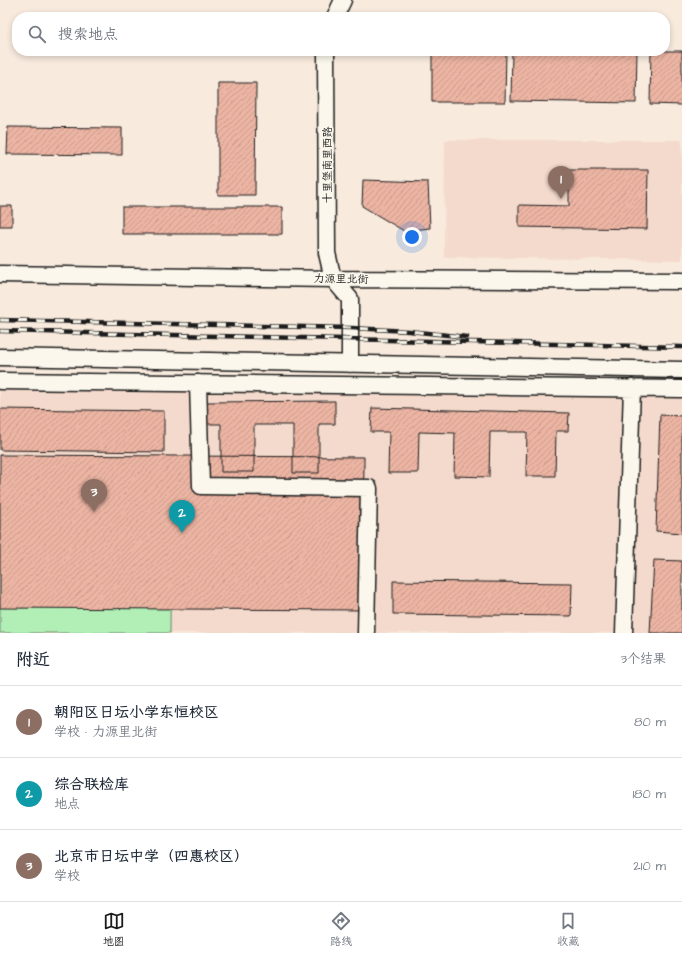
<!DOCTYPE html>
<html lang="zh">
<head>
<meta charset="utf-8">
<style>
	:root { --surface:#fff; --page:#f2f2f3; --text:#1f2937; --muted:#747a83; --line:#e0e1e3; --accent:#1c1c1c }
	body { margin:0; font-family:"Architects Daughter","LXGW WenKai TC",sans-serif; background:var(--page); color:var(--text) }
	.you { position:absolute; left:412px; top:237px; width:14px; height:14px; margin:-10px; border:3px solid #fff; border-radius:50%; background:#1a73e8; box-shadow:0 0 0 6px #1a73e833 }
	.badge { display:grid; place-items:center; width:26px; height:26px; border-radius:50%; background:var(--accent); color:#fff; font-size:13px; font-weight:700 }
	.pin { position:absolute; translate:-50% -33px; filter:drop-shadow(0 1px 2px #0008) }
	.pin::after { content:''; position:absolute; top:21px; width:14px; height:12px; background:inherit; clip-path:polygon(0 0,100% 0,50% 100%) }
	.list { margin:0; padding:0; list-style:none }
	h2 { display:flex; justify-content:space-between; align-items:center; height:52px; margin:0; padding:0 16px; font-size:17px }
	h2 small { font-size:13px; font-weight:400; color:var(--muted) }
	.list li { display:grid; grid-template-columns:26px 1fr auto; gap:12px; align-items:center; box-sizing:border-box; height:72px; padding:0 16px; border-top:1px solid var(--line) }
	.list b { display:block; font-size:15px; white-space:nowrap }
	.list p { margin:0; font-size:13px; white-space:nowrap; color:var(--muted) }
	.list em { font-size:13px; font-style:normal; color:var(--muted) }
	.icon { flex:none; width:22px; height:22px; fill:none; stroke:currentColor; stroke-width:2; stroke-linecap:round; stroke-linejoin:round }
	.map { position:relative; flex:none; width:682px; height:633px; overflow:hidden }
	.search { position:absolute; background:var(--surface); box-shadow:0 2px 6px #0003; left:12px; right:12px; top:12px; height:44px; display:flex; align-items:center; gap:10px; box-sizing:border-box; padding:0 14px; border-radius:16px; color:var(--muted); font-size:15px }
	.sheet { height:268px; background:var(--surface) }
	nav { display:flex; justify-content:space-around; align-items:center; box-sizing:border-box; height:56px; border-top:1px solid var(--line); background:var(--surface); font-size:11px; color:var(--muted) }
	nav a { display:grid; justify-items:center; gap:2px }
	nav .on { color:var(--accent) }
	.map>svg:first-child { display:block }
	.built { fill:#f4dacc }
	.pitch { fill:#b1efb6; stroke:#668669 }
	.building { fill:url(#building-hatch); stroke:#1c1c1c }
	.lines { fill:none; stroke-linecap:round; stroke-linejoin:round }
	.minor-casing { stroke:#1c1c1c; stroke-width:19 }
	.minor { stroke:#fbf7ec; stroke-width:16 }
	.rail-casing { stroke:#1c1c1c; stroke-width:4.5 }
	.rail { stroke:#fbf7ec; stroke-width:3; stroke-dasharray:9; stroke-linecap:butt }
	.labels { text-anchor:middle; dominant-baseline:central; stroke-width:3; stroke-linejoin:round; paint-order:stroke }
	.street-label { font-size:11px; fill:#1c1c1c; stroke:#fbf7ec }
</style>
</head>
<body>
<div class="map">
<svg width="682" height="633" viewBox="0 0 682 633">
	<defs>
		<pattern id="building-hatch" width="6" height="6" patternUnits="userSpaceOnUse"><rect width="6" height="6" fill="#ecb4a3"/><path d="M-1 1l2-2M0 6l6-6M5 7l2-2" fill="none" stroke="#ca9a8c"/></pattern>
	</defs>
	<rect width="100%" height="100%" fill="#f8eadd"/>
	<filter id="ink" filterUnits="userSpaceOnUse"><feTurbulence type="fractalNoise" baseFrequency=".025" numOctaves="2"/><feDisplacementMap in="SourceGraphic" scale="8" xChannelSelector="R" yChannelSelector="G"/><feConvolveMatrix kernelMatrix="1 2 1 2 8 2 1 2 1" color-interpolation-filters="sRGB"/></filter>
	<g filter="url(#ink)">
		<path class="built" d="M445,140H682V260L444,257Z
			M0,384L682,392V633H0Z"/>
		<path class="pitch" d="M0,498L171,501L170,633H0Z"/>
		<path class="building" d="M432,51H506L505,102H432Z
			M512,51H637L636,103L511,101Z
			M651,51H682V105L650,104Z
			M218,83H256L255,195H218Z
			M8,127L122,128V155L7,154Z
			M569,170H648L647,229L519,227V205L569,206Z
			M363,180L428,182L430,228L404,231L362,206Z
			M0,206H12V226H0Z
			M122,207H282V234H122Z
			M335,401V424H319V473H293V425H254V472H221V424H206V402Z
			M372,408L569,413L568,431H556L555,476H526L527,432H490L489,477L454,476L455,433L419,432L418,473H388L389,432H371Z
			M0,409L164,411V452L0,450Z
			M660,415L682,416V533L656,531Z
			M0,455L364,457L363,610L0,608Z
			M654,560L682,561V633H650Z
			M393,581L572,583L571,616L393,614Z"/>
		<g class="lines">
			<defs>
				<path id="minor" d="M335,17L343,0
					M326,51L327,253L333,279L350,299V364
					M0,274L333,279L682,281
					M0,357L682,370
					M0,381L682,389
					M198,383L201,486L369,488L366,633
					M624,633L632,388"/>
			</defs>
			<use href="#minor" class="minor-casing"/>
			<use href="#minor" class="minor"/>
			<defs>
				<path id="rail" d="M0,320L351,328L409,331L467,337
					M0,331L682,347"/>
			</defs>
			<use href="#rail" class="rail-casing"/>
			<use href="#rail" class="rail"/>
		</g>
	</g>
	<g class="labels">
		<g class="street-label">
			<text transform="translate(327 165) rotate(-90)">十里堡南里西路</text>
			<text transform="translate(341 279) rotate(1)">力源里北街</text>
		</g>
	</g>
</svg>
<div class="you"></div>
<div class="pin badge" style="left:561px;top:199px;background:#8d6e63">1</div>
<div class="pin badge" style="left:182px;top:533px;background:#0f9aa8">2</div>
<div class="pin badge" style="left:94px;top:512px;background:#8d6e63">3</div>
<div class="search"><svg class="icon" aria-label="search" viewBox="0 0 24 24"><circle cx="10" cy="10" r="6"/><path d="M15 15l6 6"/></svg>搜索地点</div>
</div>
<section class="sheet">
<h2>附近<small>3个结果</small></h2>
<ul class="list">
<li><span class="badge" style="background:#8d6e63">1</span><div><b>朝阳区日坛小学东恒校区</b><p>学校 · 力源里北街</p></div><em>80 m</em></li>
<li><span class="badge" style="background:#0f9aa8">2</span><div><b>综合联检库</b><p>地点</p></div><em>180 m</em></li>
<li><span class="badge" style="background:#8d6e63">3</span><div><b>北京市日坛中学（四惠校区）</b><p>学校</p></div><em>210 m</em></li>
</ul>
</section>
<nav>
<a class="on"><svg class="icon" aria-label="map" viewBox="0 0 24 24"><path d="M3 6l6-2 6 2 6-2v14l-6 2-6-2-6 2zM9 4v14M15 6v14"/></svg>地图</a>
<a><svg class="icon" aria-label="directions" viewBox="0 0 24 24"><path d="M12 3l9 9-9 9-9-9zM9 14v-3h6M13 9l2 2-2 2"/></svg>路线</a>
<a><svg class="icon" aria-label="saved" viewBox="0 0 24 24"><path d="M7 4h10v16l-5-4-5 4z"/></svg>收藏</a>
</nav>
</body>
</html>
